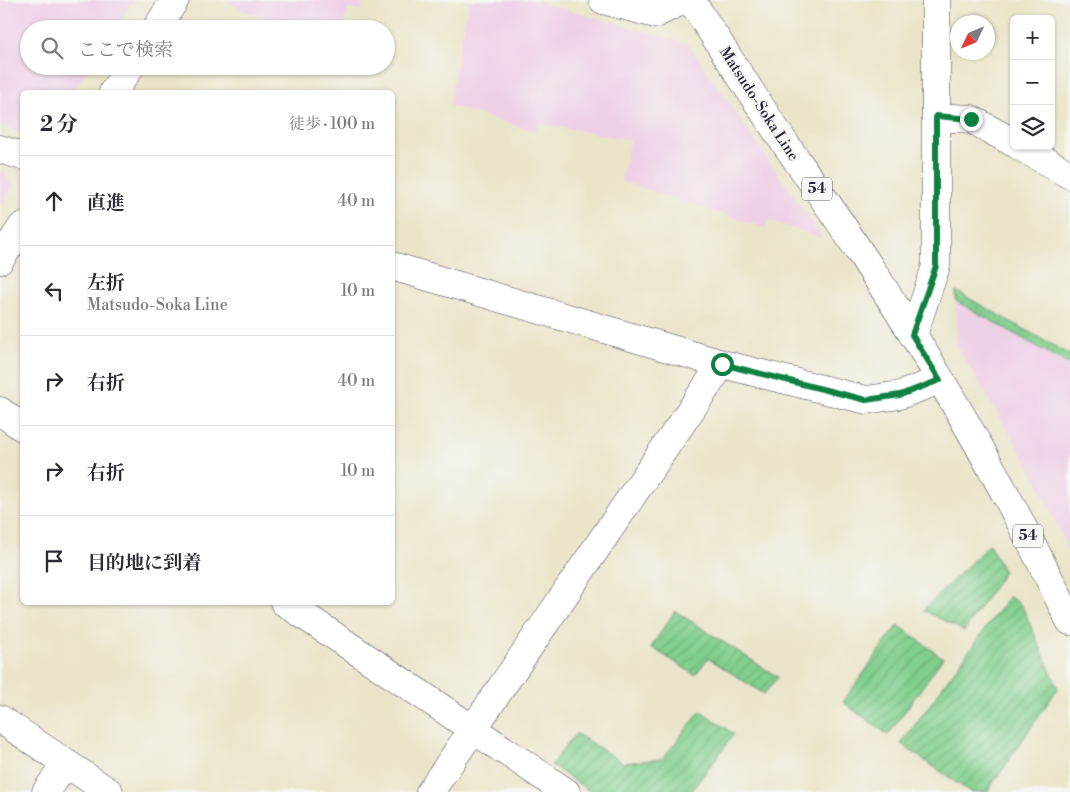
<!DOCTYPE html>
<html lang="ja">
<head>
<meta charset="utf-8">
<style>
	:root { --surface:#fff; --page:#f2f2f3; --text:#2b2b33; --muted:#7c7c81; --line:#e1e1e2 }
	body { margin:0; font-family:"Libre Bodoni","Noto Serif JP",serif; background:var(--page); color:var(--text) }
	.controls { position:absolute; right:15px; top:15px; display:grid; overflow:hidden; border-radius:8px; box-shadow:0 1px 4px #0004 }
	.controls button { width:45px; height:45px; display:grid; place-items:center; padding:0; border:0; border-bottom:1px solid var(--line); background:var(--surface); color:var(--text); font:25px sans-serif }
	.compass { position:absolute; left:950px; top:15px; width:45px; height:45px; border-radius:50%; background:var(--surface); box-shadow:0 1px 4px #0004; rotate:226deg }
	.stop { position:absolute; width:15px; height:15px; margin:-11px; border:4px solid #0b8043; border-radius:50%; background:#fff }
	.stop.end { background:#0b8043; border-color:#fff; box-shadow:0 1px 5px #0008 }
	.list { margin:0; padding:0; list-style:none }
	h2 { display:flex; justify-content:space-between; align-items:center; height:65px; margin:0; padding:0 20px; font-size:21px }
	h2 small { font-size:16px; font-weight:400; color:var(--muted) }
	.list li { display:grid; grid-template-columns:32px 1fr auto; gap:15px; align-items:center; box-sizing:border-box; height:90px; padding:0 20px; border-top:1px solid var(--line) }
	.list b { display:block; font-size:19px; white-space:nowrap }
	.list p { margin:0; font-size:16px; white-space:nowrap; color:var(--muted) }
	.list em { font-size:16px; font-style:normal; color:var(--muted) }
	.icon { flex:none; width:28px; height:28px; fill:none; stroke:currentColor; stroke-width:2; stroke-linecap:round; stroke-linejoin:round }
	.map { position:relative; flex:none; width:1070px; height:792px; overflow:hidden }
	.search { position:absolute; background:var(--surface); box-shadow:0 1px 4px #0004; left:20px; top:20px; width:375px; height:55px; display:flex; align-items:center; gap:12px; box-sizing:border-box; padding:0 18px; border-radius:28px; color:var(--muted); font-size:19px }
	.panel { position:absolute; background:var(--surface); box-shadow:0 1px 4px #0004; left:20px; top:90px; width:375px; height:515px; border-radius:8px }
	.map>svg:first-child { display:block }
	.built { fill:#eed0e7 }
	.grass { fill:url(#grass-dots); stroke:#527864 }
	.garden { fill:url(#garden-furrows); stroke:#527864 }
	.lines { fill:none; stroke-linecap:round; stroke-linejoin:round }
	.minor-casing { stroke:#403f50; stroke-width:29 }
	.major-casing { stroke:#403f50; stroke-width:29 }
	.minor { stroke:#fff; stroke-width:28 }
	.major { stroke:#fff; stroke-width:28 }
	.route { stroke:#0b8043; stroke-width:6 }
	.labels { text-anchor:middle; dominant-baseline:central; stroke-width:5; stroke-linejoin:round; paint-order:stroke }
	.shield { fill:#f6f6f2; stroke:#626272; stroke-width:1 }
	.shield-label { font-size:14px; font-weight:bold; fill:#22223b }
	.street-label { font-size:15px; fill:#22223b; stroke:#f6f6f2 }
</style>
</head>
<body>
<div class="map">
<svg width="1070" height="792" viewBox="0 0 1070 792">
	<defs>
		<pattern id="grass-dots" width="8" height="8" patternUnits="userSpaceOnUse" patternTransform="scale(1.25)"><rect width="8" height="8" fill="#81cf8e"/><path d="M2 2h.1M6 6h.1" fill="none" stroke="#6fb17b" stroke-width="1.8" stroke-linecap="round"/></pattern>
		<pattern id="garden-furrows" width="10" height="10" patternUnits="userSpaceOnUse" patternTransform="scale(1.25)"><rect width="10" height="10" fill="#81cf8e"/><path d="M-1 1l2-2M0 10L10 0M9 11l2-2" fill="none" stroke="#6fb17b"/></pattern>
	</defs>
	<rect width="100%" height="100%" fill="#f6f6f2"/>
	<filter id="ink" filterUnits="userSpaceOnUse"><feTurbulence type="fractalNoise" baseFrequency=".02" numOctaves="2"/><feDisplacementMap in="SourceGraphic" scale="10" xChannelSelector="R" yChannelSelector="G"/><feConvolveMatrix kernelMatrix="1 2 1 2 8 2 1 2 1" color-interpolation-filters="sRGB"/></filter>
	<filter id="wash" filterUnits="userSpaceOnUse"><feTurbulence type="fractalNoise" baseFrequency=".0096" numOctaves="4" result="noise"/><feDisplacementMap in="SourceGraphic" scale="20" xChannelSelector="R" yChannelSelector="G"/><feGaussianBlur stdDeviation="1.12" result="paint"/><feColorMatrix in="noise" values="0 0 0 0 0 0 0 0 0 0 0 0 0 0 0 0 0 1.4 0 .05"/><feComposite in="paint" operator="in"/></filter>
	<g filter="url(#wash)">
		<rect width="100%" height="100%" fill="#eae5c9"/>
		<path class="built" d="M0,0H134L115,29H29V66H90L73,92H22V132L0,125Z
			M225,0H364L361,11L348,8L343,29H300L247,12Z
			M469,0H533L688,44L822,238L768,220L765,228L621,181L630,140L537,123L536,132L449,105Z
			M0,170L4,171L13,187L0,206Z
			M956,291L1070,355V553L1032,470L957,347Z"/>
		<path class="grass" d="M956,291L1070,355V365L956,301Z"/>
		<path class="garden" d="M989,544L1004,572L964,631L923,610Z
			M1009,596L1022,606L1058,688L987,792H970L901,744Z
			M675,611L778,677L764,694L708,658L695,675L651,647Z
			M898,625L943,658L888,735L843,702Z
			M701,711L734,734L691,792H591L551,765L576,733L623,763L662,759Z"/>
	</g>
	<g filter="url(#ink)">
		<g class="lines">
			<defs>
				<path id="minor" d="M603,0L655,14L684,0
					M156,29L175,0
					M113,92L131,66
					M936,117L971,119L1014,143
					M1019,146L1070,175
					M0,149L22,156
					M0,260L22,227
					M392,266L722,364L866,400L900,395L940,380
					M913,335L936,266V0
					M0,411L22,427
					M284,602L566,792
					M0,719L109,792
					M46,792L66,763
					M430,792L722,364"/>
				<path id="major" d="M691,0C721,46 751,93 782,139C807,175 833,211 857,248C937,367 1008,492 1070,621"/>
			</defs>
			<use href="#minor" class="minor-casing"/>
			<use href="#major" class="major-casing"/>
			<use href="#minor" class="minor"/>
			<use href="#major" class="major"/>
		</g>
	</g>
	<g class="lines" filter="url(#ink)">
		<path class="route" d="M722,364L866,400L900,395L940,380L912,335L936,266V116L971,119"/>
	</g>
	<g class="labels">
		<g class="shield">
			<rect x="802" y="177.5" width="30" height="23" rx="4"/>
			<rect x="1013" y="524.5" width="30" height="23" rx="4"/>
		</g>
		<g class="shield-label">
			<text x="817" y="189">54</text>
			<text x="1028" y="536">54</text>
		</g>
		<g class="street-label">
			<text transform="translate(759 104) rotate(57)">Matsudo-Soka Line</text>
		</g>
	</g>
</svg>
<div class="controls">
<button>+</button>
<button>−</button>
<button><svg class="icon" aria-label="layers" viewBox="0 0 24 24"><path d="M12 4l9 5-9 5-9-5zM3 14l9 5 9-5"/></svg></button>
</div>
<svg class="compass" viewBox="-18 -18 36 36"><path d="M0-13l5 13h-10z" fill="#e53935"/><path d="M0 13l5-13h-10z" fill="#7c7c81"/></svg>
<div class="stop" style="left:722px;top:364px"></div>
<div class="stop end" style="left:971px;top:119px"></div>
<div class="search"><svg class="icon" aria-label="search" viewBox="0 0 24 24"><circle cx="10" cy="10" r="6"/><path d="M15 15l6 6"/></svg>ここで検索</div>
<section class="panel">
<h2>2 分<small>徒歩 · 100 m</small></h2>
<ul class="list">
<li><svg class="icon" aria-label="ahead" viewBox="0 0 24 24"><path d="M12 20V5M6 11l6-6 6 6"/></svg><div><b>直進</b></div><em>40 m</em></li>
<li><svg class="icon" aria-label="left" viewBox="0 0 24 24"><path d="M17 20v-9H6M10 6l-5 5 5 5"/></svg><div><b>左折</b><p>Matsudo-Soka Line</p></div><em>10 m</em></li>
<li><svg class="icon" aria-label="right" viewBox="0 0 24 24"><path d="M7 20v-9h11M14 6l5 5-5 5"/></svg><div><b>右折</b></div><em>40 m</em></li>
<li><svg class="icon" aria-label="right" viewBox="0 0 24 24"><path d="M7 20v-9h11M14 6l5 5-5 5"/></svg><div><b>右折</b></div><em>10 m</em></li>
<li><svg class="icon" aria-label="arrive" viewBox="0 0 24 24"><path d="M6 21V4h12l-3 4 3 4H6"/></svg><div><b>目的地に到着</b></div></li>
</ul>
</section>
</div>
</body>
</html>
